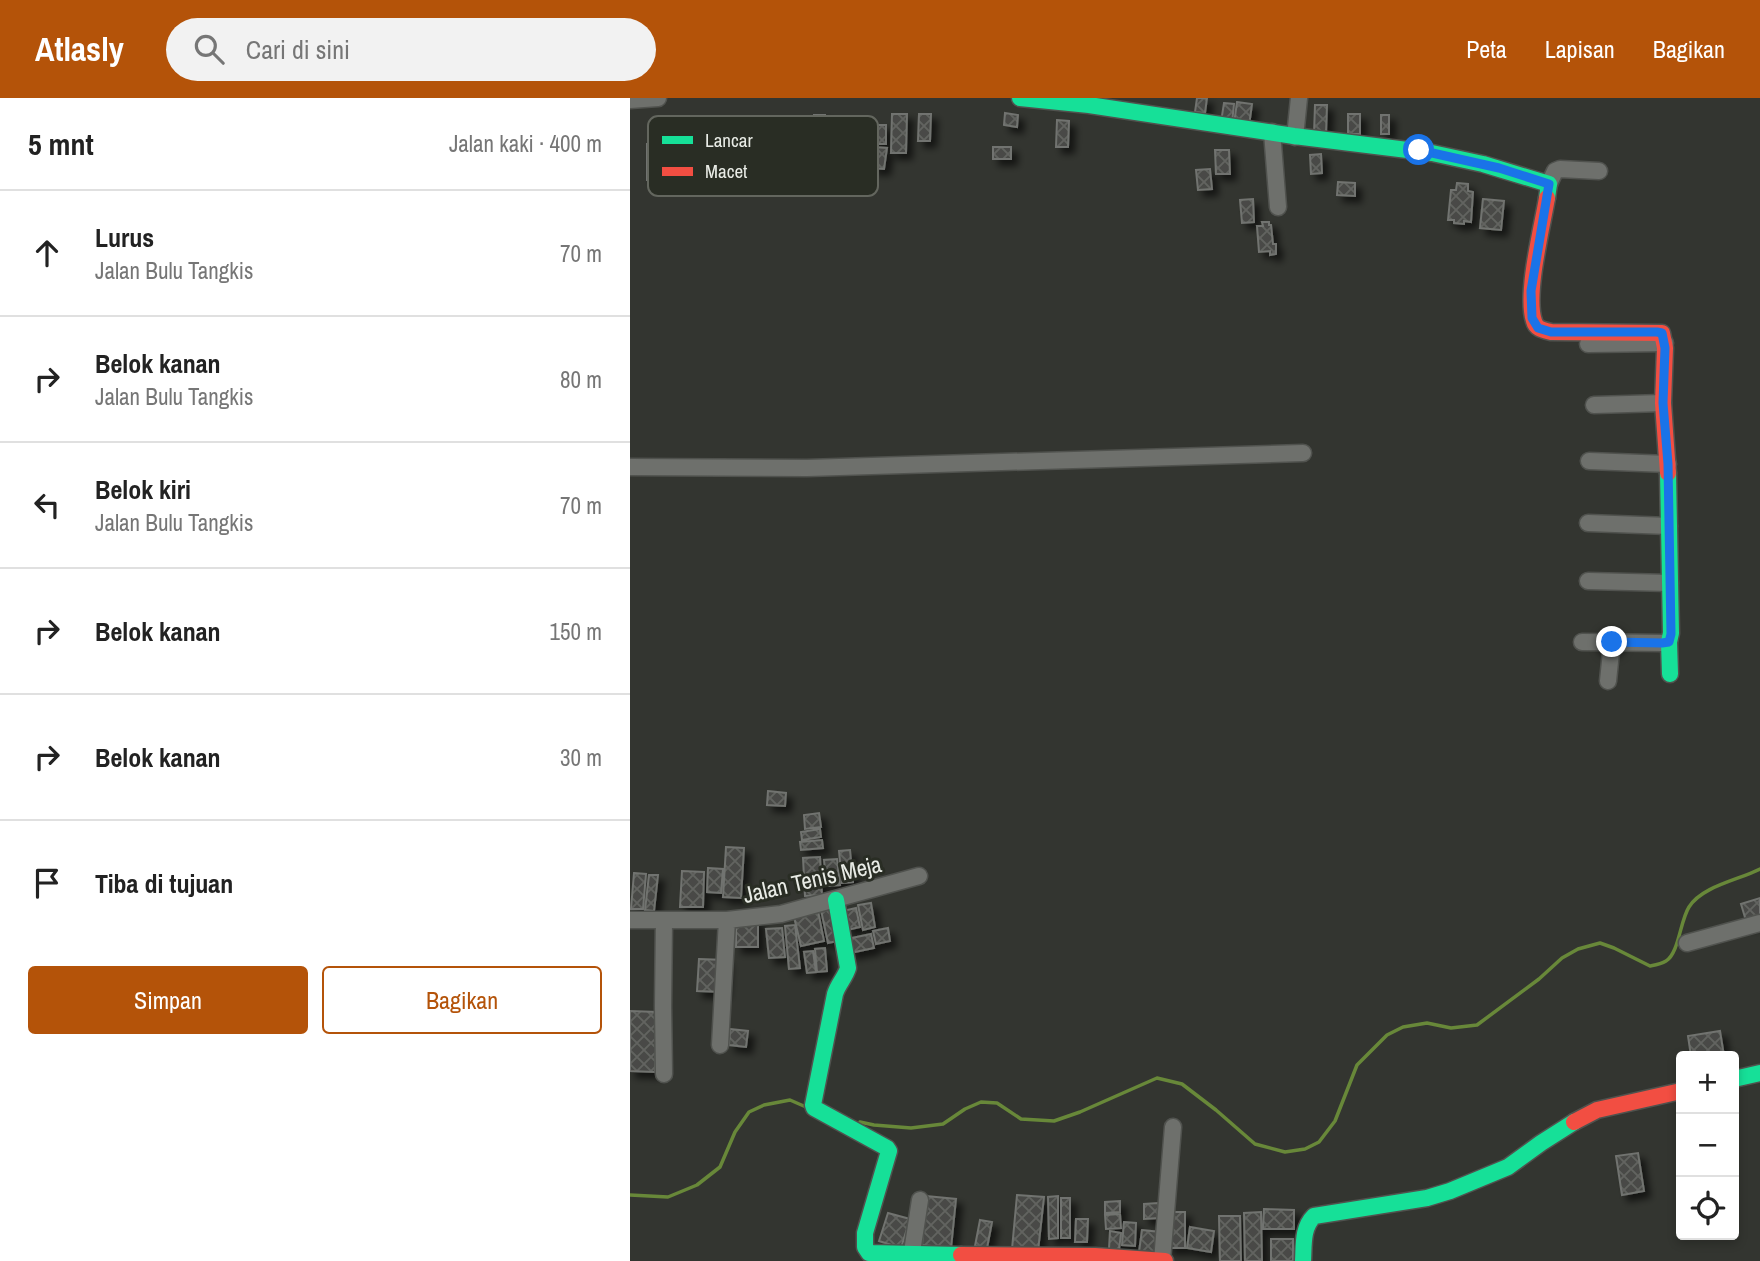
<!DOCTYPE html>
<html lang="id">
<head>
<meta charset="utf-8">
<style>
	:root { --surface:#fff; --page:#f2f2f2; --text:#222; --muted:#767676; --line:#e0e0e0; --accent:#b45309 }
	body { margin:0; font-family:"Archivo Narrow",sans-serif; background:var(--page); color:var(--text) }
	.controls { position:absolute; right:21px; bottom:21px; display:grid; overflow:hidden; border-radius:7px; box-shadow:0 4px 10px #0003 }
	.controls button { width:63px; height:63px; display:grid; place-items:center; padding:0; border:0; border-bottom:2px solid var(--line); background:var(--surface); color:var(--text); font:35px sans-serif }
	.stop { position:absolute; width:21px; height:21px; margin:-16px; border:5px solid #1a73e8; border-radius:50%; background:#fff }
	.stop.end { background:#1a73e8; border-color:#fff; box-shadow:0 2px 7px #0008 }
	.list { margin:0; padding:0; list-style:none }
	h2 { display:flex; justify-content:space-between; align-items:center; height:91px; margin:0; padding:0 28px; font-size:30px }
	h2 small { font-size:23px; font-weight:400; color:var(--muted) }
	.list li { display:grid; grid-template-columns:46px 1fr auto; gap:21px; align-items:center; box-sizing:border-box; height:126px; padding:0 28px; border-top:2px solid var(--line) }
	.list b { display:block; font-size:26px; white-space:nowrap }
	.list p { margin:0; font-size:23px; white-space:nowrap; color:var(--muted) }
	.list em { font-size:23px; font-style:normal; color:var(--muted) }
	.actions { display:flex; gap:14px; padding:21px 28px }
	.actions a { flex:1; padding:16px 0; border:2px solid var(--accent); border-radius:7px; text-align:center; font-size:24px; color:var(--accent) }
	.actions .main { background:var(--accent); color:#fff }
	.icon { flex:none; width:38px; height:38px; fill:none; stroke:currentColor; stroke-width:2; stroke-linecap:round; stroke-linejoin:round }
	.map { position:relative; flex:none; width:1130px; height:1163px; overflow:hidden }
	header { display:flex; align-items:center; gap:42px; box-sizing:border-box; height:98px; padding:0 35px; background:var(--accent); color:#fff }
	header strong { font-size:33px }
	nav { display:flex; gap:38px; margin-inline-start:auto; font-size:24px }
	.search { width:490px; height:63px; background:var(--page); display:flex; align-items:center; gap:18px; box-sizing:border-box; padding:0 24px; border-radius:38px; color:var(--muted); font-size:26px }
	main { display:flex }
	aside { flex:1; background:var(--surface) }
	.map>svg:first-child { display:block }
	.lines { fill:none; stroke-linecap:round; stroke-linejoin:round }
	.stream { stroke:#688839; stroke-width:3.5 }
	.building { fill:url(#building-cross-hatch); stroke:#71736f; stroke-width:2; filter:url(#shadow) }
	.street-casing { stroke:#50524e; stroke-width:19 }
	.fast-casing { stroke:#50524e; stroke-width:19 }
	.jam-casing { stroke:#50524e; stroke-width:19 }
	.street { stroke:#6e706c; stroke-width:16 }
	.fast { stroke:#16e098; stroke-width:16 }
	.jam { stroke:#f24e42; stroke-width:16 }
	.route { stroke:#1a73e8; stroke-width:9 }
	.labels { text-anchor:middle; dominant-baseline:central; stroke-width:6; stroke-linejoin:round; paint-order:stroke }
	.street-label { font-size:23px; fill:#e9ece6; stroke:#292d24 }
	.key { fill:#292d24; stroke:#63665e; stroke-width:2 }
	.key-label { font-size:19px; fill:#e9ece6 }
</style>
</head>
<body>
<header>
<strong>Atlasly</strong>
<div class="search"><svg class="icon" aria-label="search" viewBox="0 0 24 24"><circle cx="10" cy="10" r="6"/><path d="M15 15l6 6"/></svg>Cari di sini</div>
<nav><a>Peta</a><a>Lapisan</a><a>Bagikan</a></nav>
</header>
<main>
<aside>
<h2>5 mnt<small>Jalan kaki · 400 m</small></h2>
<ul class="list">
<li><svg class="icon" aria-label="ahead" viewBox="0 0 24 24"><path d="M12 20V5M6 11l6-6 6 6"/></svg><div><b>Lurus</b><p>Jalan Bulu Tangkis</p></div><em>70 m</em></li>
<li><svg class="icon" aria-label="right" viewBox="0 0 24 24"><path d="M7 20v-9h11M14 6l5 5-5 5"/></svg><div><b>Belok kanan</b><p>Jalan Bulu Tangkis</p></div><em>80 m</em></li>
<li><svg class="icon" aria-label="left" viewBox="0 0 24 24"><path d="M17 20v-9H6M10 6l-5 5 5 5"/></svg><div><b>Belok kiri</b><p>Jalan Bulu Tangkis</p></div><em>70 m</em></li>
<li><svg class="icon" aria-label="right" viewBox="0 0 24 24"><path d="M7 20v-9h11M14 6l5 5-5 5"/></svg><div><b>Belok kanan</b></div><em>150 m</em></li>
<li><svg class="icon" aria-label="right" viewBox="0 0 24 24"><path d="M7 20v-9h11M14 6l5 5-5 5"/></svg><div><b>Belok kanan</b></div><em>30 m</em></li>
<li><svg class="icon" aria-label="arrive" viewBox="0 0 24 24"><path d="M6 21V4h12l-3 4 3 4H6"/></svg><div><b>Tiba di tujuan</b></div></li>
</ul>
<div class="actions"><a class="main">Simpan</a><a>Bagikan</a></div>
</aside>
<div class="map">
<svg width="1130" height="1163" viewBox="0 0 1130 1163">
	<defs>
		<pattern id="building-cross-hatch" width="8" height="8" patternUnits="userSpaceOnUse" patternTransform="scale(1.75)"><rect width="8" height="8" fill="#484a46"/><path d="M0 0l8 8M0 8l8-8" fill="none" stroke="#626461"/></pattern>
		<filter id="shadow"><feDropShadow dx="6" dy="6" stdDeviation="3.5" flood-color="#0009"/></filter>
	</defs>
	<rect width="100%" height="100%" fill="#333530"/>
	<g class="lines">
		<path class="stream" d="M230,1024L244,1027L281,1030L313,1026L335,1011L351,1004L367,1005L391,1021L424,1023L450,1014L527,980L552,986L586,1012L625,1046L655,1054L675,1051L689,1044L705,1023L727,967L757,937L773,929L797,925L821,930L847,927L909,881L932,860L948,851L970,845L984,850L1020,868C1025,867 1031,866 1036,863C1049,855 1050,823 1059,809C1072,788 1109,782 1130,771
			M0,1097L38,1099L67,1087L90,1069L105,1034L119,1014L134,1007L160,1002L176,1009"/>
	</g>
	<path class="building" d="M567,0H577L575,15L565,14Z
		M607,4L622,6L619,28L604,26Z
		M594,5L604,6L602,25L591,24Z
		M685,7H697L696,36H684Z
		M375,15L388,17L387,29L374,27Z
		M262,16H277L276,55H261Z
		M289,16H301L300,43H288Z
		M718,16H730V36H718Z
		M184,17H195L194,32H184Z
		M751,17H759V36H751Z
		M427,22L439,23L438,49H426Z
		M243,27H256V46H242Z
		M17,46H31V82H17Z
		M243,49L257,50L254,71L241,70Z
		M363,49H381V61H363Z
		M585,52H599L600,76H586Z
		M691,56L692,75L681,76L680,57Z
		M580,71L582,91L568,92L566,72Z
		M708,84L725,85V98L707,97Z
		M827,85L838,86V93L843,94L841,124L834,123V126L824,125V122H818L821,92H826Z
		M623,101L624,124L612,125L610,102Z
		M853,101L874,103L871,132L850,130Z
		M632,124H639V127H641L643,146H646V156L640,157V153L629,154L627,128H633Z
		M138,693L156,695L155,708L137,707Z
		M189,715L191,729L175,731L174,717Z
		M190,731L191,739L172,742L171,734Z
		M192,742L193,750L171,752L170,744Z
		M96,749L114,750L111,800L93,799Z
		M220,752L223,784L212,785L209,753Z
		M190,759L192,797L175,798L173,760Z
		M207,761L210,787L197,788L194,762Z
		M78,770L93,771L91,795L77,794Z
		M52,773L74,774L73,809H50Z
		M4,775L16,776L13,811H1Z
		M19,777H28L24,813L15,812Z
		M1130,800V822L1117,826L1111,806Z
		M241,805L245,829L233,832L228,807Z
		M205,809L212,842L198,845L191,812Z
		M226,810L230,829L217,832L213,813Z
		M188,813L194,843L171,848L164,819Z
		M106,821H128V849H106Z
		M165,827L170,870L159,871L155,828Z
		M152,830L155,859L139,860L136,831Z
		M258,830L260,843L246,846L243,833Z
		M241,836L244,850L220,855L217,841Z
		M195,850L197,873L187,874L185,851Z
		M183,853L186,874L177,875L174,854Z
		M69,861L95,862L93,894L67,893Z
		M0,913L27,914L25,974L0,973Z
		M100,931L118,933L116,949L99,947Z
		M1090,933L1094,958H1061L1058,938Z
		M1008,1055L1014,1093L992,1097L986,1058Z
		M387,1097L414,1099L408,1153L382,1151Z
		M296,1098L326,1101L321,1150L292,1147Z
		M428,1098V1140L419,1141L418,1099Z
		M431,1100H440V1140H431Z
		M490,1103V1114L475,1115V1104Z
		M528,1105L529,1120L514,1121V1106Z
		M634,1111L664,1112V1131H633Z
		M538,1114H555V1150H537Z
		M631,1114L632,1163H615L614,1115Z
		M258,1115L280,1121L271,1150L249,1143Z
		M490,1116L491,1130L476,1131L475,1117Z
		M589,1118H610L611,1163H590Z
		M446,1121H458L457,1144H445Z
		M350,1122L362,1124L357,1150L345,1148Z
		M494,1124L506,1125L505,1148L492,1147Z
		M560,1129L584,1133L581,1154L557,1150Z
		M512,1132L530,1134L527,1156L509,1154Z
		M480,1133L491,1135L489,1152L479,1151Z
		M641,1141H663V1163H641Z"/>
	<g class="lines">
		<defs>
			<path id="street" d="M0,2L28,0
				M642,34L648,109
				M665,39L669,0
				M919,86L925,73L930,71L969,73
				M958,246L1035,245
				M964,307L1033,305
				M959,363L1038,366
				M0,369L177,370L673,355
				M958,425L1039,428
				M958,483L1040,485
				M952,544L1032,545L1039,544
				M978,583L982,544
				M0,822H97L151,816L289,778
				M1057,845L1130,825
				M90,947L97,822
				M34,976L33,908L34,823
				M282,1154L290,1102
				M532,1163L543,1029"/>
			<path id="fast" d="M390,0L459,7L664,38L802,55L853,66L919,86L917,100
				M1038,375L1041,535L1039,544L1040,576
				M206,802L218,870C215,880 208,886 205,896L183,1007L184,1010L257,1050L259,1053L235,1135V1149L239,1155L331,1157
				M1104,981L1130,975
				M673,1163C674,1147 672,1130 684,1118L797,1100L820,1093L878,1069L911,1045L944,1024"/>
			<path id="jam" d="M917,100C912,130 895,196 904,223C906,231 913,232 921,234L1032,235L1035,250L1033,305L1038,375
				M944,1024L967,1012L1051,993
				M331,1157L465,1158L535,1163"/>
		</defs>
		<use href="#street" class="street-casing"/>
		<use href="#fast" class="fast-casing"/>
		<use href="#jam" class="jam-casing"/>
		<use href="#street" class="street"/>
		<use href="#fast" class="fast"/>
		<use href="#jam" class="jam"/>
	</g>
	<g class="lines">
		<path class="route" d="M789,52L869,70L919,86L901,193L902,220L908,230L921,234H1027L1032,235L1035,250L1033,305L1038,366L1041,536L1039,544L1032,545L982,544"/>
	</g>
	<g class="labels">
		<g class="street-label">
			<text transform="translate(182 781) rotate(-13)">Jalan Tenis Meja</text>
		</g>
	</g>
	<rect x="18" y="18" width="230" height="80" rx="10" class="key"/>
	<rect x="32" y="38" width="31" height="8" fill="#16e098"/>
	<rect x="32" y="69" width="31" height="9" fill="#f24e42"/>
	<g class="key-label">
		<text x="75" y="49">Lancar</text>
		<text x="75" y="80">Macet</text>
	</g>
</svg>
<div class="controls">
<button>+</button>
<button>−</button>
<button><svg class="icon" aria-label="locate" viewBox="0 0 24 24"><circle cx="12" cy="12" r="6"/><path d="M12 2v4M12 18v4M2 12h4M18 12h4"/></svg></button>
</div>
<div class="stop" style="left:789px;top:52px"></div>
<div class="stop end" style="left:982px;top:544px"></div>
</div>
</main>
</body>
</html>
